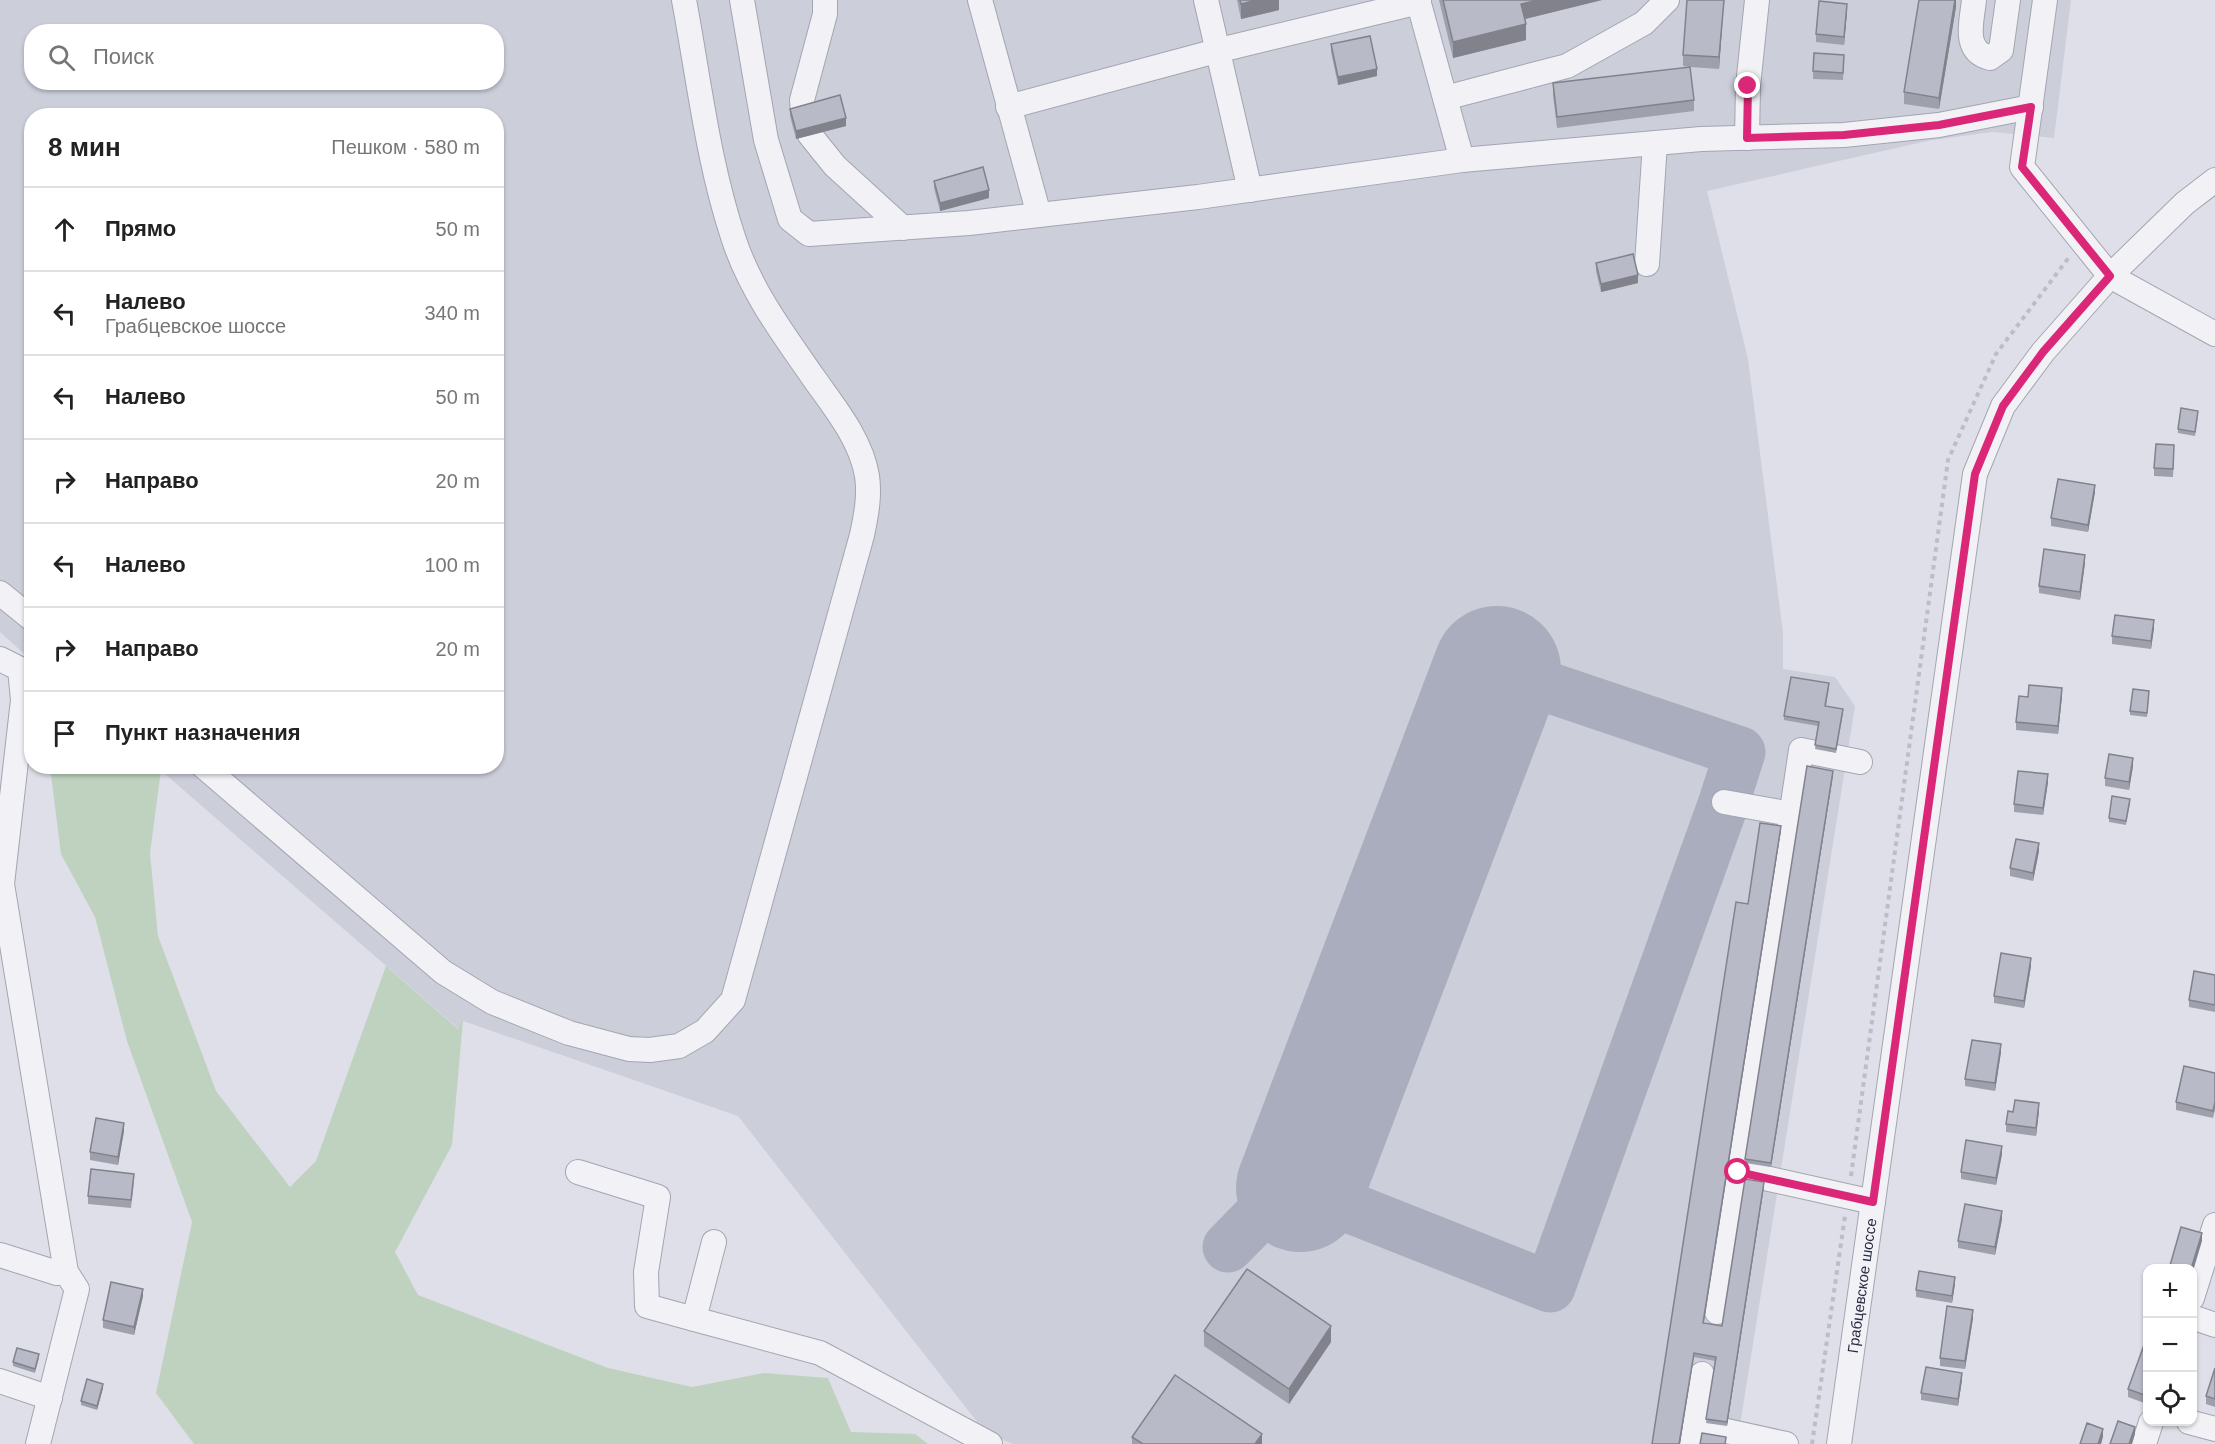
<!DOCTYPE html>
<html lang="ru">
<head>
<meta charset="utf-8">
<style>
	:root { --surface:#fff; --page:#f6f6f6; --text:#222; --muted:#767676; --line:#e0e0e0 }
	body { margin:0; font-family:Helvetica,sans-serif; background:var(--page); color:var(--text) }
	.controls { position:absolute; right:18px; bottom:18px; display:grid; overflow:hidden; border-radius:12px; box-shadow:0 2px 4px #0004 }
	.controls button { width:54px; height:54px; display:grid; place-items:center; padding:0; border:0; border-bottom:2px solid var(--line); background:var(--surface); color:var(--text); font:30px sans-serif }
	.stop { position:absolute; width:18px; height:18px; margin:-14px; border:4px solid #db2777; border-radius:50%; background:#fff }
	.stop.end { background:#db2777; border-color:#fff; box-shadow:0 2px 6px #0008 }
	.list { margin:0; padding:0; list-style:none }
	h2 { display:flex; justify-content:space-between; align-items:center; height:78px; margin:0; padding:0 24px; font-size:26px }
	h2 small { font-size:20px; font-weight:400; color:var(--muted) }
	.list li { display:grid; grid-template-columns:39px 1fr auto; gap:18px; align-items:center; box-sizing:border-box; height:84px; padding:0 24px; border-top:2px solid var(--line) }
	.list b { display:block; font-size:22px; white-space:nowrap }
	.list p { margin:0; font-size:20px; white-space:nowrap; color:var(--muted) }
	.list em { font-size:20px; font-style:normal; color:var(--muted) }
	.icon { flex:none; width:33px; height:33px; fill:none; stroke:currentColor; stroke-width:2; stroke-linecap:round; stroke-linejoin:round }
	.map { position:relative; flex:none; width:2215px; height:1444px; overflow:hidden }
	.search { position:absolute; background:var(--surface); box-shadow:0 2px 4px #0004; left:24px; top:24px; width:480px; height:66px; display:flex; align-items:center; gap:15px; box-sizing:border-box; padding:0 21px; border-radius:24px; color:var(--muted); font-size:22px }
	.panel { position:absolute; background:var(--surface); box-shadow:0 2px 4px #0004; left:24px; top:108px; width:480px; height:666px; border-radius:24px }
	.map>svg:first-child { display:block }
	.built { fill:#ccceda; fill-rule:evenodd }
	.green { fill:#bfd2bf }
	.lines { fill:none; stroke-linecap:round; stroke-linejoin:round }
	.taxiway { stroke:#aaadbd; stroke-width:51 }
	.runway { stroke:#aaadbd; stroke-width:128 }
	.minor-casing { stroke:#a3a5b2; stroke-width:26 }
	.path { stroke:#bcbdc7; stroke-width:4; stroke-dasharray:4.5 4.5; stroke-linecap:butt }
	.minor { stroke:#f1f1f6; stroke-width:24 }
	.wall { fill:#9ea0ac }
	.shaded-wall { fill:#81828c }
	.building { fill:#b8bac8; stroke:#81828c; stroke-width:1.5 }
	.route { stroke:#db2777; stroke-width:8 }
	.labels { text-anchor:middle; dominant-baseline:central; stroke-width:4.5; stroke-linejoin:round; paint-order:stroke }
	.street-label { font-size:15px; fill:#272a40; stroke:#edeff6 }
</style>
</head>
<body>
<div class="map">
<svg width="2215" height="1444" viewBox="0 0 2215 1444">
	<rect width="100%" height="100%" fill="#dedfe8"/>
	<path class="built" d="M0,0H2071L2054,138L1992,132L1927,141L1707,191L1748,359L1783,633V669L1835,677L1855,706L1737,1444H1013L985,1432L738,1116L463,1021L459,1029L157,767L496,766V116H32L31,660L0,632ZM32,32H496V82H32Z"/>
	<path class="green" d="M157,766L161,770L150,853L158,936L216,1091L290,1187L316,1161L386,966L458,1029L463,1020L452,1145L395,1252L418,1295L608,1368L692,1387L764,1373L828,1378L851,1432L915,1434L928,1444H194L156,1393L192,1222L127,1041L95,917L61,854L50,767Z"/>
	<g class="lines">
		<path class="taxiway" d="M1228,1247L1275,1199L1300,1188L1550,1287L1724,802L1740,752L1497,670"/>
		<path class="runway" d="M1300,1188L1497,670"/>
		<defs>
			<g id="minor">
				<path d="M742,0L766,140L790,219L809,234L969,223L1198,197L1462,160L1701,139L1844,135L1939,125L2031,107"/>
				<path d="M980,0L1039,215"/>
				<path d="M1206,0L1250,190"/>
				<path d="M1418,0L1462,160"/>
				<path d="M1974,0C1972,21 1962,51 1990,58L2001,50L2008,0"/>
				<path d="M2045,0L2022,167L2110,276L2215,334"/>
				<path d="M1445,98L1567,66L1644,23L1667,0"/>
				<path d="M1008,107L1220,50L1419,2"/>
				<path d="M803,113L802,100L825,14V0"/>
				<path d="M810,135L835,166L903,228"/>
				<path d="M1747,138L1748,86L1757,0"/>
				<path d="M1647,264L1655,143"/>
				<path d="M0,593L32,619"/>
				<path d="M0,659L20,669L23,700L2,884L66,1272L77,1289L38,1444"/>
				<path d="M203,766L443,972L492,1002L569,1033L629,1049L650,1050L679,1046L705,1031L733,1000L862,535C866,516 870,496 867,476C861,439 834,407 813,377C783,334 751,291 734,240C708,163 699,80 684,0"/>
				<path d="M1724,802L1791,814"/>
				<path d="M578,1172L658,1197L646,1272L647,1306L694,1319"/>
				<path d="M1738,1172L1801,750L1860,762"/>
				<path d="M714,1242L694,1319L820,1353L990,1444"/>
				<path d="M0,1255L57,1273L66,1272"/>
				<path d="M2192,1298L2215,1225"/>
				<path d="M1717,1312L1738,1172L1873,1202"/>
				<path d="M2192,1317L2215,1325"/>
				<path d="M0,1381L50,1398"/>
				<path d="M2189,1422L2215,1429"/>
				<path d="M1695,1424L1786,1444"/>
				<path d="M1692,1444L1702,1374"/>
				<path id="s1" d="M1839,1444L1975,474L2003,406L2043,352L2110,276L2185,203L2215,180"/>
				<path d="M2144,1444L2151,1422"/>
			</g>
		</defs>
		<use href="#minor" class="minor-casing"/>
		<path class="path" d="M1851,1176L1948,460L1996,354L2070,256
			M1812,1444L1845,1216"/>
		<use href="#minor" class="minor"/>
	</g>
	<path class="wall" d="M1237,0H1279V10L1241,19Z
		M1439,0H1602L1525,19L1526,40L1453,58Z
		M1724,0L1719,69L1690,67L1694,100V111L1557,128L1553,95V83L1690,67L1683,66V55Z
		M1956,0V7L1939,109L1904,104V92Z
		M1847,11L1844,45L1816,42V34Z
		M1331,44L1377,76L1338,85L1331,52Z
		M1844,55L1843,80L1813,79V71Z
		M790,109L846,126L796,139L790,116Z
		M934,181L989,198L940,211L934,188Z
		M1596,263L1638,283L1601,292L1596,271Z
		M2198,415L2195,436L2178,433V429Z
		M2174,453L2173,477L2154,476V468Z
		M2095,492L2088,532L2051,526V518Z
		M2085,563L2080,600L2039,593V586Z
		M2154,628L2151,649L2112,644V636Z
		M1829,687L1826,706L1843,713L1836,753L1815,749L1818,726L1784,720V716Z
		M2149,695L2147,717L2130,715V711Z
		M2062,696L2058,734L2016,730V722L2028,697Z
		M2133,766L2129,790L2105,786V778Z
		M1833,775L1771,1167L1745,1163V1159Z
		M2048,782L2043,815L2014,812V804Z
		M2130,803L2126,825L2109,822V818Z
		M1781,830L1704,1323L1722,1326L1764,1186L1727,1426L1706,1423L1715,1361L1694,1357L1680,1444H1652L1748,904Z
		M2039,851L2033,881L2010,876V868Z
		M2031,966L2024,1008L1994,1003V996Z
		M2215,975V1012L2189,1007V1000Z
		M2001,1052L1995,1091L1965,1086V1079Z
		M2215,1073V1110L2213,1118L2176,1110V1102Z
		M2039,1111L2036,1136L2006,1132V1124L2013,1112Z
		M124,1131L118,1165L90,1160V1152Z
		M2002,1154L1996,1185L1961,1179V1172Z
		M134,1182L131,1208L88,1204V1196Z
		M2002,1219L1995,1255L1958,1248V1241Z
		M1955,1284L1952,1303L1916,1297V1290Z
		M143,1296L134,1335L103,1328V1320Z
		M1973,1318L1965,1369L1940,1366V1358Z
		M1204,1331L1331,1342L1289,1404L1204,1346Z
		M2148,1334V1401L2147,1404L2128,1397V1389Z
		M39,1358L35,1373L13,1366V1362Z
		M2215,1368V1407L2206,1404V1396Z
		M1962,1380L1958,1406L1921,1400V1393Z
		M103,1388L97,1410L81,1405V1401Z
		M1132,1437L1262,1444H1132Z"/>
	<path class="shaded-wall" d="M1257,0H1279V10L1241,19V4Z
		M1540,0H1602L1521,20V4Z
		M1724,0L1719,69V57Z
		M1955,0H1956V7L1939,109V98Z
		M1847,4V11L1844,45V37Z
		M1526,24V40L1453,58V42Z
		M1377,69V76L1338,85V77Z
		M846,118V126L796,139V131Z
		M989,190V198L940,211V203Z
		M1638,275V283L1601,292V284Z
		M2095,485V492L2088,532V525Z
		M2085,555V563L2080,600V592Z
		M2154,620V628L2151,649V641Z
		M2062,688V696L2058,734V726Z
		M2133,758V766L2129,790V782Z
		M1833,771V775L1771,1167V1163Z
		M2048,774V782L2043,815V808Z
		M1781,826V830L1703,1327V1323Z
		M2039,843V851L2033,881V873Z
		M2031,958V966L2024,1008V1001Z
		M2001,1044V1052L1995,1091V1083Z
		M2039,1103V1111L2036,1136V1128Z
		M124,1123V1131L118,1165V1157Z
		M2002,1146V1154L1996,1185V1178Z
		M1764,1182V1186L1727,1426V1422Z
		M2002,1211V1219L1995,1255V1247Z
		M2202,1233V1241L2193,1271V1269H2191Z
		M1955,1277V1284L1952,1303V1296Z
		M143,1289V1296L134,1335V1327Z
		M1973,1310V1318L1965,1369V1361Z
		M1331,1326V1342L1289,1404V1389Z
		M1694,1353L1680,1444H1679Z
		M1962,1373V1380L1958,1406V1399Z
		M103,1384V1388L97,1410V1406Z
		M2135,1427V1434L2132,1444H2129Z
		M2103,1429V1437L2101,1444H2098Z
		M1262,1434V1444H1255Z"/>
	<path class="building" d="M1240,0H1257L1241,4Z
		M1443,0H1540L1521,4L1526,24L1453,42Z
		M1687,0H1724L1719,57L1683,55Z
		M1919,0H1955L1939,98L1904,92Z
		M1819,1L1847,4L1844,37L1816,34Z
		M1370,36L1377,69L1338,77L1331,44Z
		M1814,53L1844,55L1843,73L1813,71Z
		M1690,67L1694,100L1557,117L1553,83Z
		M840,95L846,118L796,131L790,109Z
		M983,167L989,190L940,203L934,181Z
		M1633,254L1638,275L1601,284L1596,263Z
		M2181,408L2198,411L2195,432L2178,429Z
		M2156,444L2174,445L2173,469L2154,468Z
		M2058,479L2095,485L2088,525L2051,518Z
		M2044,549L2085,555L2080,592L2039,586Z
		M2115,615L2154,620L2151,641L2112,636Z
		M1791,677L1829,683L1825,706L1843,709L1836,749L1815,745L1819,722L1784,716Z
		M2029,685L2062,688L2058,726L2016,722L2019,696L2028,697Z
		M2133,689L2149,691L2147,713L2130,711Z
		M2109,754L2133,758L2129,782L2105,778Z
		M1807,766L1833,771L1771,1163L1745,1159Z
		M2018,771L2048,774L2043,808L2014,804Z
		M2112,796L2130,799L2126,821L2109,818Z
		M1760,823L1781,826L1703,1323L1722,1326L1745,1179L1764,1182L1727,1422L1706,1419L1716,1357L1694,1353L1679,1444H1652L1736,902L1748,904Z
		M2016,839L2039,843L2033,873L2010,868Z
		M2001,953L2031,958L2024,1001L1994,996Z
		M2194,971L2215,975V1005L2189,1000Z
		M1972,1040L2001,1044L1995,1083L1965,1079Z
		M2184,1066L2215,1073V1102L2213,1111L2176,1102Z
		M2015,1100L2039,1103L2036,1128L2006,1124L2008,1111L2013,1112Z
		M96,1118L124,1123L118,1157L90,1152Z
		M1966,1140L2002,1146L1996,1178L1961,1172Z
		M91,1169L134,1174L131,1200L88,1196Z
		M1965,1204L2002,1211L1995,1247L1958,1241Z
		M2181,1227L2202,1233L2191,1269H2169Z
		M1247,1269L1331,1326L1289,1389L1204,1331Z
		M1919,1271L1955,1277L1952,1296L1916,1290Z
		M111,1282L143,1289L134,1327L103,1320Z
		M1947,1306L1973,1310L1965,1361L1940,1358Z
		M2148,1334V1393L2147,1396L2128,1389Z
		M17,1348L39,1354L35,1369L13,1362Z
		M1926,1367L1962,1373L1958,1399L1921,1393Z
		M2215,1368V1399L2206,1396Z
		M1175,1375L1262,1434L1255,1444H1143L1132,1437Z
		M87,1379L103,1384L97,1406L81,1401Z
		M2118,1421L2135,1427L2129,1444H2110Z
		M2087,1423L2103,1429L2098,1444H2080Z
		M1702,1433L1726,1437L1725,1444H1700Z"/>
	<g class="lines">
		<path class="route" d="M1738,1172L1873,1202L1975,474L2003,406L2043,352L2110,276L2022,167L2031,107L1939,125L1844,135L1747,138L1748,86"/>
	</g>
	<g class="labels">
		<g class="street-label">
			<text stroke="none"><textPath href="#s1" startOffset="160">Грабцевское шоссе</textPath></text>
		</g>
	</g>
</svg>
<div class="controls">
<button>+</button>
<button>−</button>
<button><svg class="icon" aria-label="locate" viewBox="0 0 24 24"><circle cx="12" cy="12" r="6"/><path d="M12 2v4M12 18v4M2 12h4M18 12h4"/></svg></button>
</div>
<div class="stop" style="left:1738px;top:1172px"></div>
<div class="stop end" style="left:1748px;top:86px"></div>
<div class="search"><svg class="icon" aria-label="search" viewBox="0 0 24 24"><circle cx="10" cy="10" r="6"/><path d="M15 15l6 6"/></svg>Поиск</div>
<section class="panel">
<h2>8 мин<small>Пешком · 580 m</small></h2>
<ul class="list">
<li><svg class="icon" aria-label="ahead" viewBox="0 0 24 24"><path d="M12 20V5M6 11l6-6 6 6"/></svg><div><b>Прямо</b></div><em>50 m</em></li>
<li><svg class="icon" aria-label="left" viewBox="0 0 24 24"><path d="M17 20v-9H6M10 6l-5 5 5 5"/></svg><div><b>Налево</b><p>Грабцевское шоссе</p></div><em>340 m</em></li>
<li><svg class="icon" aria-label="left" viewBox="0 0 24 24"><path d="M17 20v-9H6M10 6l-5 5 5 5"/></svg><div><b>Налево</b></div><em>50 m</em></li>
<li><svg class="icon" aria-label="right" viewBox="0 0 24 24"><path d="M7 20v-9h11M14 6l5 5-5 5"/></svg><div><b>Направо</b></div><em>20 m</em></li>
<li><svg class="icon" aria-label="left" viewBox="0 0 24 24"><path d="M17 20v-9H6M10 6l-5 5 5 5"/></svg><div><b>Налево</b></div><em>100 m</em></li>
<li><svg class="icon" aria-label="right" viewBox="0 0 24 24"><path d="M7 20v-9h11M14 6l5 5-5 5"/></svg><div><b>Направо</b></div><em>20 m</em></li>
<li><svg class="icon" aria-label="arrive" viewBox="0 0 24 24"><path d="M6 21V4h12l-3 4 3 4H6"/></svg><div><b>Пункт назначения</b></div></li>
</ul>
</section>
</div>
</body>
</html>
